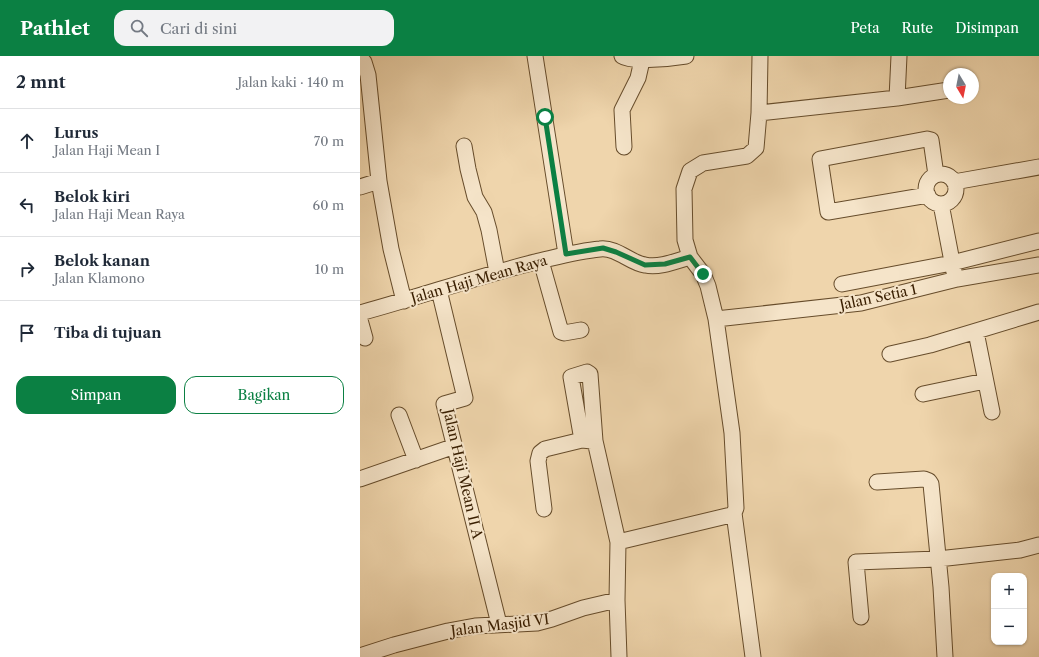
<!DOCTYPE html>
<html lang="id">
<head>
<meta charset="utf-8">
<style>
	:root { --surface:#fff; --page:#f2f2f3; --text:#1f2937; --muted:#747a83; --line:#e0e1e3; --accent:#0b8043 }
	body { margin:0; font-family:"Libre Caslon Text",serif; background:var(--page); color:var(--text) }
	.controls { position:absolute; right:12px; bottom:12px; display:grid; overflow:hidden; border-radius:8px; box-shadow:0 1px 3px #0004 }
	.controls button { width:36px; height:36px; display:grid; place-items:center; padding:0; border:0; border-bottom:1px solid var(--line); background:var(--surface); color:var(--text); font:20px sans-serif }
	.compass { position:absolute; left:583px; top:12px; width:36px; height:36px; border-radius:50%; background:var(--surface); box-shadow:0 1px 3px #0004; rotate:170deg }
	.stop { position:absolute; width:12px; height:12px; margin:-9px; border:3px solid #0b8043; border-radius:50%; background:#fff }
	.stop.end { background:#0b8043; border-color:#fff; box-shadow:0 1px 4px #0008 }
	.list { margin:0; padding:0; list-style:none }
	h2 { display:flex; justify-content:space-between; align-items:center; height:52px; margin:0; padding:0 16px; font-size:17px }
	h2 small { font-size:13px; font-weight:400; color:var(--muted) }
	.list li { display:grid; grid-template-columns:26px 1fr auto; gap:12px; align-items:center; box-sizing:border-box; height:64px; padding:0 16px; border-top:1px solid var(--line) }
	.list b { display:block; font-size:15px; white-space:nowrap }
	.list p { margin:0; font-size:13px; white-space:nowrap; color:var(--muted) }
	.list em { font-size:13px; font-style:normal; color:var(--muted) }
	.actions { display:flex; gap:8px; padding:12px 16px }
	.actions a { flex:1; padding:9px 0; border:1px solid var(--accent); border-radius:12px; text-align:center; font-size:14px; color:var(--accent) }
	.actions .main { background:var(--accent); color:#fff }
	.icon { flex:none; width:22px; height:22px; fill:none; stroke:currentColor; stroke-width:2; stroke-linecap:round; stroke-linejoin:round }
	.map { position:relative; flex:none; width:679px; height:601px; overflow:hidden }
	header { display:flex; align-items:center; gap:24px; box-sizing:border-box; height:56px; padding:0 20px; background:var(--accent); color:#fff }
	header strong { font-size:19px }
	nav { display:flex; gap:22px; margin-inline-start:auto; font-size:14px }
	.search { width:280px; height:36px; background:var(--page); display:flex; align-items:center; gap:10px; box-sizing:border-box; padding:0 14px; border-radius:12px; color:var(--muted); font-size:15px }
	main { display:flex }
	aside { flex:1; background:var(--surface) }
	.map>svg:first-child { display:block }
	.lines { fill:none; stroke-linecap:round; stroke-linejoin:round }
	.minor-casing { stroke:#664c2b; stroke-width:17 }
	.minor { stroke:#f5e4c9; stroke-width:15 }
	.route { stroke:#0b8043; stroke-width:5 }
	.labels { text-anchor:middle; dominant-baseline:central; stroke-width:4; stroke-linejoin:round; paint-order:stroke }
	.street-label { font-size:14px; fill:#391e00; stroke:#f5e4c9 }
</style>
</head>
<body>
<header>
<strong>Pathlet</strong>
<div class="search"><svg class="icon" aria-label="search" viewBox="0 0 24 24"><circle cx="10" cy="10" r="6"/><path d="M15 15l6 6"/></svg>Cari di sini</div>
<nav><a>Peta</a><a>Rute</a><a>Disimpan</a></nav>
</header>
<main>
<aside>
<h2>2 mnt<small>Jalan kaki · 140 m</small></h2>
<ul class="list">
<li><svg class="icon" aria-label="ahead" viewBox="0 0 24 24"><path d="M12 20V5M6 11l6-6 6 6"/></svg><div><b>Lurus</b><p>Jalan Haji Mean I</p></div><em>70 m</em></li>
<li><svg class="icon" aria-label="left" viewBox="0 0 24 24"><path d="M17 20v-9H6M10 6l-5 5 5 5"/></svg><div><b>Belok kiri</b><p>Jalan Haji Mean Raya</p></div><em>60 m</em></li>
<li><svg class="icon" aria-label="right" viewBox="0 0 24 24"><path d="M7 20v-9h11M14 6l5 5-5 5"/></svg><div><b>Belok kanan</b><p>Jalan Klamono</p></div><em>10 m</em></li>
<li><svg class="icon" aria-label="arrive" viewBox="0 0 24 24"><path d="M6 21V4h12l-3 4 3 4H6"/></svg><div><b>Tiba di tujuan</b></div></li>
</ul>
<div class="actions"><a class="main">Simpan</a><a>Bagikan</a></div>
</aside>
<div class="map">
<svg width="679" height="601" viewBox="0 0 679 601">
	<rect width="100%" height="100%" fill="#efd5ac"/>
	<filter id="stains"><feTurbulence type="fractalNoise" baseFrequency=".005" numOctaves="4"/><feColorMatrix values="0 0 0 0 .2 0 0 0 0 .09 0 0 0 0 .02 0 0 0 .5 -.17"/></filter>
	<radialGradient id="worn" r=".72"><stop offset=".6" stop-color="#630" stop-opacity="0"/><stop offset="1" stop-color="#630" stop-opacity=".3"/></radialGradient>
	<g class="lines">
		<defs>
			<path id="minor" d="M175,0L206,198
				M262,0C272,7 313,2 326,0
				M0,2L4,6L8,19L19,125L31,193L44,245
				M537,42L589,34
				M399,57L537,42L539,0
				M104,90L108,113L115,141L124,156L129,174L137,216
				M264,91L262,54L278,22L283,0
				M566 133a15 15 0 1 1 30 0a15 15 0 1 1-30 0Z
				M594,126L679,111
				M0,131L19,125
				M568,139L468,156L460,103L567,83L571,84L576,119
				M581,148L594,216
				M181,205L201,276L204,277L221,274
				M482,228L592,207L679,185
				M79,234L105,342L84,348L139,568
				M0,257C59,241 116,221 175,206C197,201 218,195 240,193C257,191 270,207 285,209C300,212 316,205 330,201
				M356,263L501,247L597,223L679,209
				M0,264L5,282
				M616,276L632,356
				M530,298L570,289L679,256
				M563,338L625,325
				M39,359L56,404
				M222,384L211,321L227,316L230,318L235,385L258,486
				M0,423L95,390
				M517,426L564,423L569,425L571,428L581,531L585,601
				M184,453L178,405L180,397L185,393L222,384L232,385
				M374,457L393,601
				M501,561L496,506L578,503L660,494L679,489
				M0,600L34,589L88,575L115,570L177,567L192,563L223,552L257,544
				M259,601L257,544L258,486L371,459L374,457L376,452L372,377L356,263L348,230L343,218L330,201L325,184L324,133L330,115L343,107L387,100L396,92L399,57L400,0"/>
		</defs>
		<use href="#minor" class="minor-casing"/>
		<use href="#minor" class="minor"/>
	</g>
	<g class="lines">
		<path class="route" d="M185,61L206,198L243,192L256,196L285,209L305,208L330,201L343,218"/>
	</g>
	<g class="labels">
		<g class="street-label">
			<text transform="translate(119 223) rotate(-16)">Jalan Haji Mean Raya</text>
			<text transform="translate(518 241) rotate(-12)">Jalan Setia 1</text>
			<text transform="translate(103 418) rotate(77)">Jalan Haji Mean II A</text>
			<text transform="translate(140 569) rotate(-7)">Jalan Masjid VI</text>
		</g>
	</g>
	<rect width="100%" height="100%" filter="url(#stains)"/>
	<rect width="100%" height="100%" fill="url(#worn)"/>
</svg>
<div class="controls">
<button>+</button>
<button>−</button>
</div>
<svg class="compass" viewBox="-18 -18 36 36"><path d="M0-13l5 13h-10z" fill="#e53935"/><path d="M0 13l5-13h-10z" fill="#747a83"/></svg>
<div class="stop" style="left:185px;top:61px"></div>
<div class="stop end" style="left:343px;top:218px"></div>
</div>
</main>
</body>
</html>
